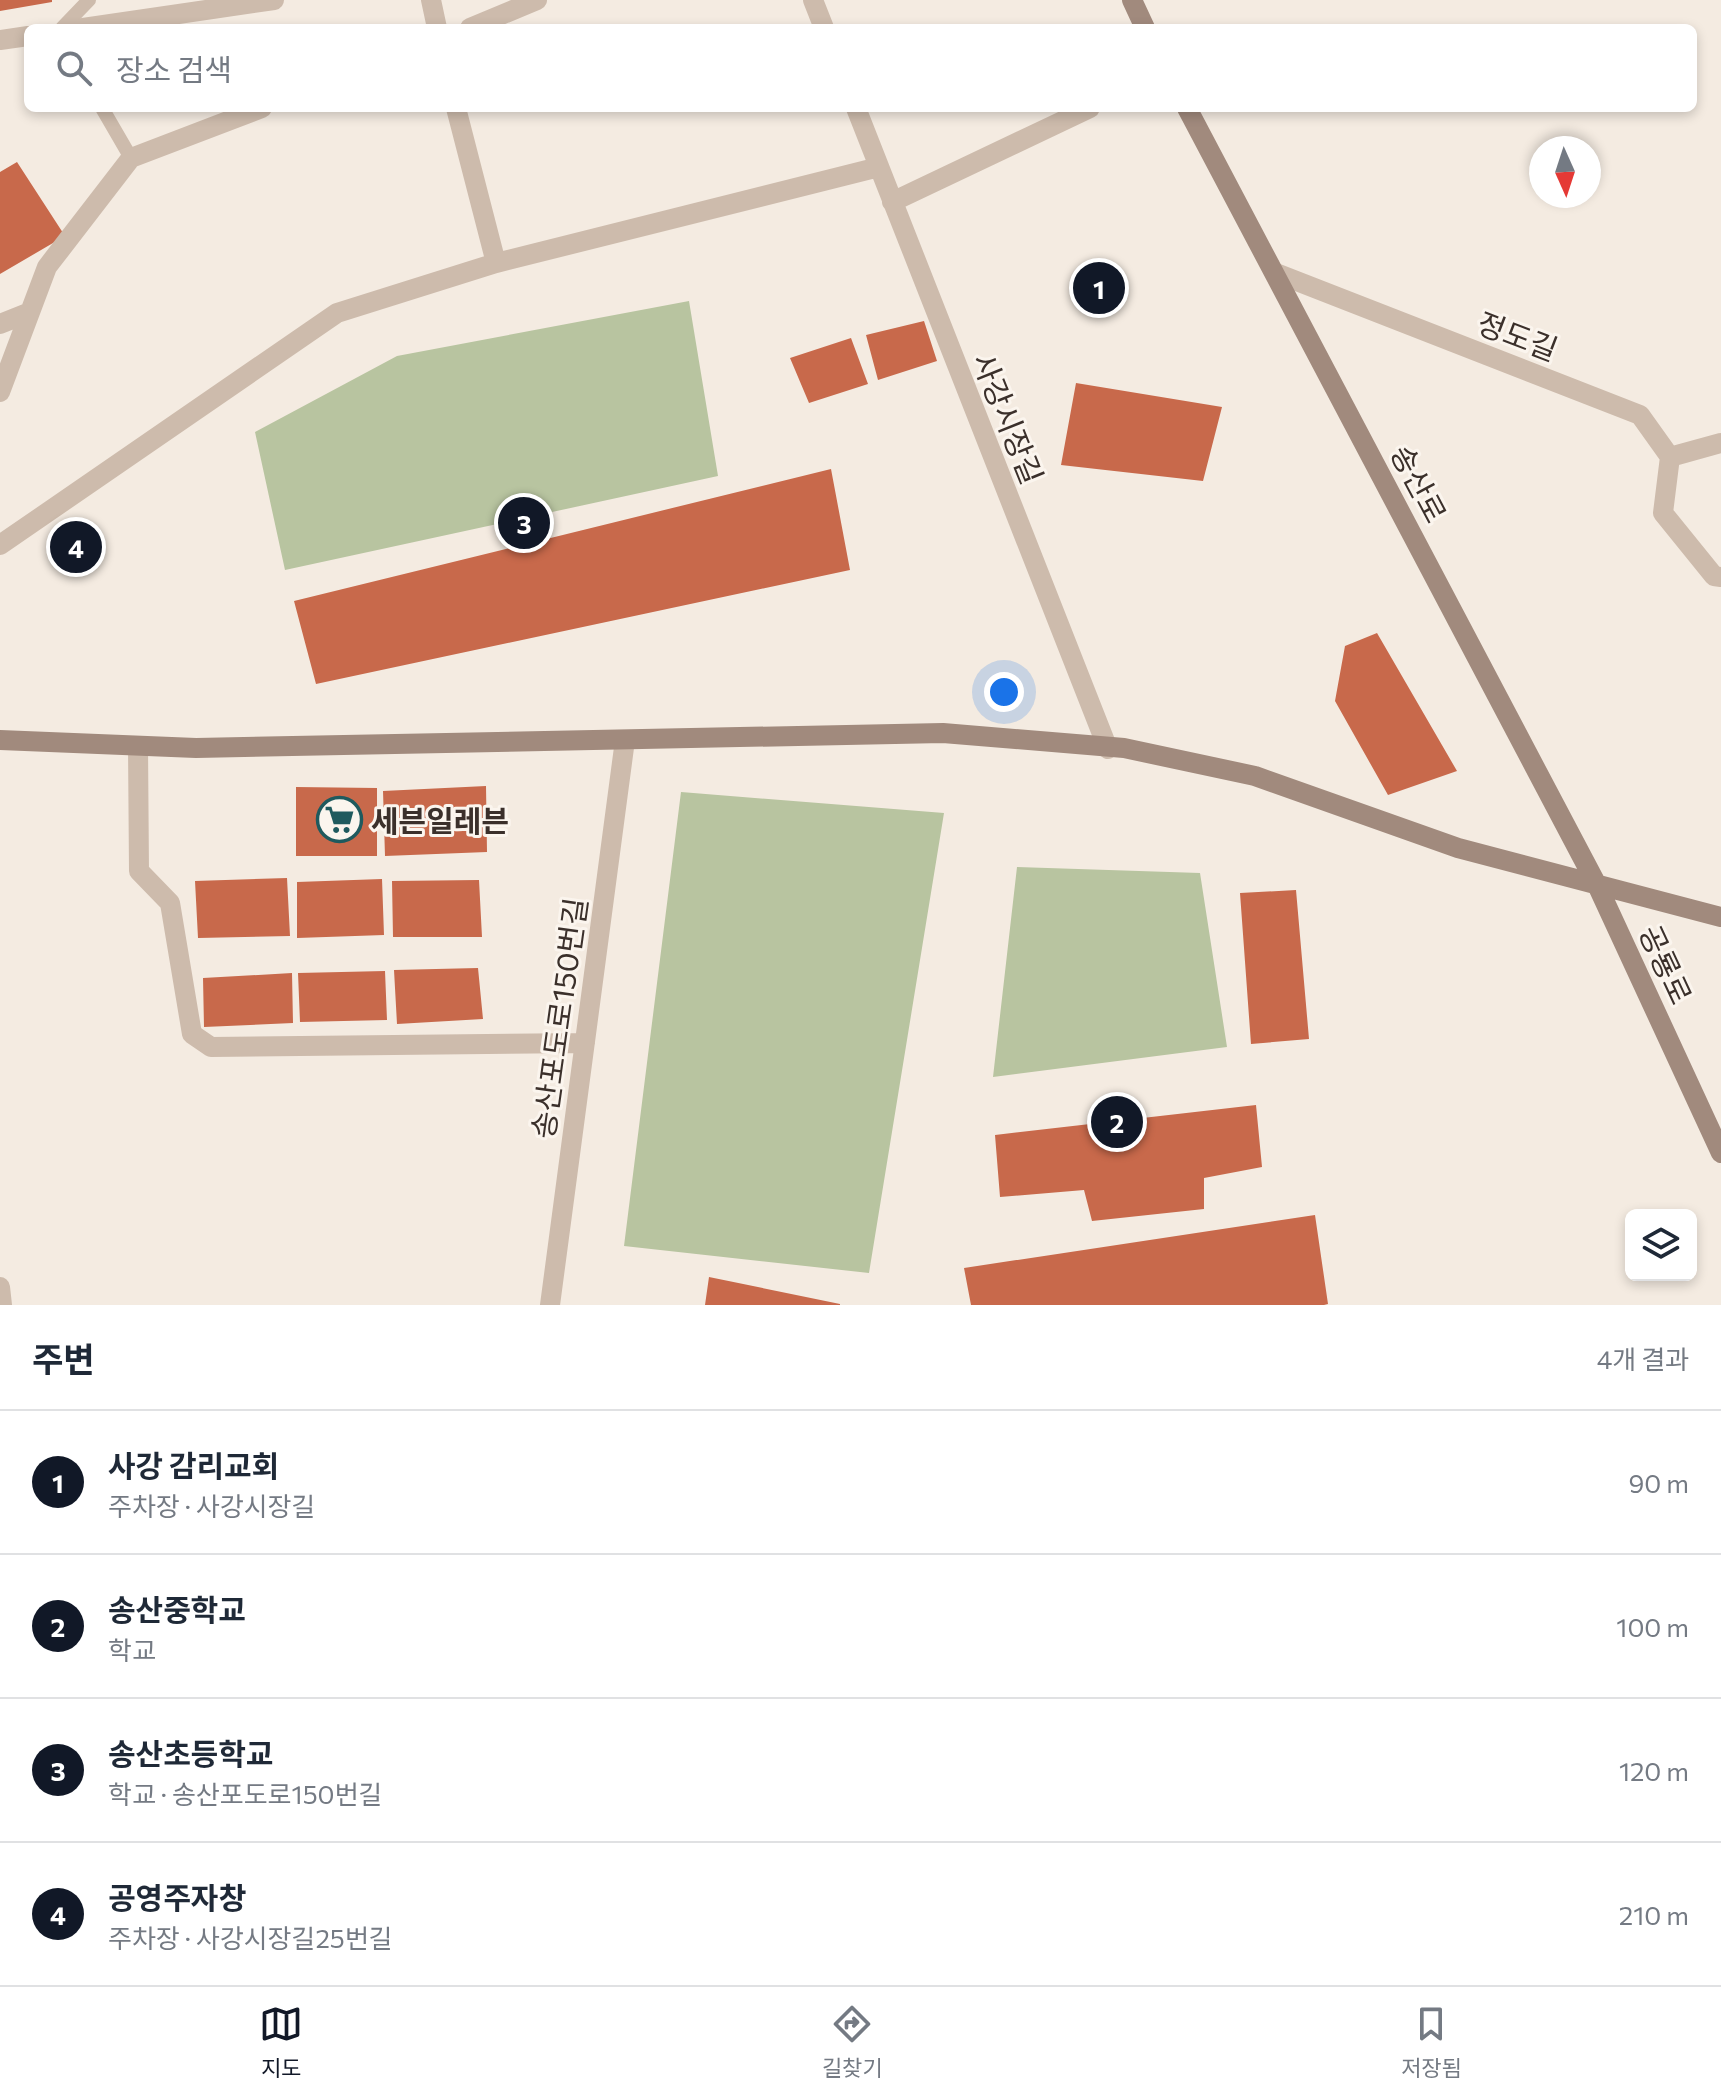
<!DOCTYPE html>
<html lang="ko">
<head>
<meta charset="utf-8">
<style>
	:root { --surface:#fff; --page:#f2f2f3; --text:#1f2937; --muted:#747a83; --line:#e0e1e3; --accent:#111827 }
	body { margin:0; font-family:Commissioner,"Noto Sans KR",sans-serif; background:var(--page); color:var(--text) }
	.controls { position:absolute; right:24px; bottom:24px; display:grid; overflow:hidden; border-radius:12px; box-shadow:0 4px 12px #0003 }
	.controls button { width:72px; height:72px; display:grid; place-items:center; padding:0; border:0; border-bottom:2px solid var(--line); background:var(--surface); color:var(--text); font:40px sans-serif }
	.compass { position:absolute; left:1529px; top:136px; width:72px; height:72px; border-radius:50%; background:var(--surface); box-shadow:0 4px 12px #0003; rotate:177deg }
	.you { position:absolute; left:1004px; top:692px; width:28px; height:28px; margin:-20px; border:6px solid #fff; border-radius:50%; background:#1a73e8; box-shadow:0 0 0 12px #1a73e833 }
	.badge { display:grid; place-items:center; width:52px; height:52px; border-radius:50%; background:var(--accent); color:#fff; font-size:26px; font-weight:700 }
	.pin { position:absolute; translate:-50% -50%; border:4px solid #fff; box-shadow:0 2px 8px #0006 }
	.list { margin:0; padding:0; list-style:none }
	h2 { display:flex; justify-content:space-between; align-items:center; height:104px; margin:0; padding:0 32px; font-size:34px }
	h2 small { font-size:26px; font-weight:400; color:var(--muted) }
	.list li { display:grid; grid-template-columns:52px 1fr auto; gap:24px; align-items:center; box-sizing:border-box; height:144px; padding:0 32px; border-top:2px solid var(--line) }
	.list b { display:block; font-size:30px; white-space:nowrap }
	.list p { margin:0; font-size:26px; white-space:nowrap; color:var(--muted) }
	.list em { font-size:26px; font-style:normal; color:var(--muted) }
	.icon { flex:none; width:44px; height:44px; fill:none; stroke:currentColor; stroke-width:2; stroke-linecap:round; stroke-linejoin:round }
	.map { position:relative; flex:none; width:1721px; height:1305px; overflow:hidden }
	.search { position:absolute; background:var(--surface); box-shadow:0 4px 12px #0003; left:24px; right:24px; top:24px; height:88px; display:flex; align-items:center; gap:20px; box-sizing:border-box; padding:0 28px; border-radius:12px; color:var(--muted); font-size:30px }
	.sheet { height:680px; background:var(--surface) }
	nav { display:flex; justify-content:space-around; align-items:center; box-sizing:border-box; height:112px; border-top:2px solid var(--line); background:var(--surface); font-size:22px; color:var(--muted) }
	nav a { display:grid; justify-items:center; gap:4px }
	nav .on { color:var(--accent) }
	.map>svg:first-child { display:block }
	.green { fill:#b8c4a0 }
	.building { fill:#c8694b }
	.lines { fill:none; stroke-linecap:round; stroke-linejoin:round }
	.lane { stroke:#cdbbac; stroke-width:14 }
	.street { stroke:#cdbbac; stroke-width:20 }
	.secondary { stroke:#a18a7d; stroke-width:20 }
	.labels { text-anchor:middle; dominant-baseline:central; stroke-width:6; stroke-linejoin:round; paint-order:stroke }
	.street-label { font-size:30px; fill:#3b302b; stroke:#fbf5ee }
	.poi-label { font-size:30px; font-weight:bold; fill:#3b302b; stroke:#fbf5ee; text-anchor:start }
</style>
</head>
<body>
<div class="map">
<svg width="1721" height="1305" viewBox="0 0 1721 1305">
	<rect width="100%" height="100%" fill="#f4ebe1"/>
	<path class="green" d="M689,301L718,476L285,570L255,432L397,356Z
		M681,792L944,813L869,1273L624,1246Z
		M1017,867L1200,873L1227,1047L993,1077Z"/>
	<path class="building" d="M0,0H52V2L0,11Z
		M17,162L65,236L0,274V172Z
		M924,321L937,361L878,380L866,335Z
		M851,338L868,384L809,403L790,358Z
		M1076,383L1222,407L1203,481L1061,465Z
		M831,469L850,570L316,684L294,601Z
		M1377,633L1457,771L1388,795L1335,701L1345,646Z
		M486,786L487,852L385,856L383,791Z
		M296,787L377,788V856H296Z
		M287,878L290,936L198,938L195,881Z
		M382,879L384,935L297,938V882Z
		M479,880L482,937H393L392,881Z
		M1296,890L1309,1039L1251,1044L1240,893Z
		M478,968L483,1019L397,1024L394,970Z
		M385,971L387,1020L300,1022L298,973Z
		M292,973L293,1023L204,1027L203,978Z
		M1256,1105L1262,1167L1204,1178V1209L1092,1221L1084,1190L1000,1197L995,1135Z
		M1315,1215L1328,1304L1324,1305H971L964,1268Z
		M709,1277L840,1304V1305H705Z"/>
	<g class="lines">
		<path class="lane" d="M62,28L89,0
			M102,108L131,158"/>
		<path class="street" d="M431,0L437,28
			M813,0L824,28
			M83,28L274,0
			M470,28L537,0
			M0,40L28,36
			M456,108L496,263
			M856,108L1108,749
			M892,202L1090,108
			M1276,273L1640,415L1670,457L1721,443
			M0,324L30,312
			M0,392L47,267L131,158L262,108
			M1670,457L1663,513L1714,576L1721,577
			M0,545L337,313L496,263L879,167
			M138,746L139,871L170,903L192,1034L211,1047L585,1043
			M0,1287L2,1305
			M550,1305L625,740"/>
		<path class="secondary" d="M1132,0L1145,28
			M1187,108L1598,887L1721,1153
			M0,740L196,748L943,733L1124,748L1255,776L1458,848L1721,917"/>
	</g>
	<defs>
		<symbol id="supermarket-ring" viewBox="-11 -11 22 22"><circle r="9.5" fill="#fbf5ee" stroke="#1f5a5e" stroke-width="1.5"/><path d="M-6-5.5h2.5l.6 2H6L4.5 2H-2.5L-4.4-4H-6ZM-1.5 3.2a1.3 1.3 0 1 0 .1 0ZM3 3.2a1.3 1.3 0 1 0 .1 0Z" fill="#1f5a5e"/></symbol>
	</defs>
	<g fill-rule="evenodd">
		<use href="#supermarket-ring" x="314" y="794" width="51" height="51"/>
	</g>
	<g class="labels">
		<g class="street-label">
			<text transform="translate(1518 335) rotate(21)">정도길</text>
			<text transform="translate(1009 418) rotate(68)">사강시장길</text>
			<text transform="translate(1420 483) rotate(62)">송산로</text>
			<text transform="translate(1667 964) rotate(65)">공룡로</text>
			<text transform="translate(558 1018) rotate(-82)">송산포도로150번길</text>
		</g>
		<g class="poi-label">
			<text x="371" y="819">세븐일레븐</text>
		</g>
	</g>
</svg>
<div class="controls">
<button><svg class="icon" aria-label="layers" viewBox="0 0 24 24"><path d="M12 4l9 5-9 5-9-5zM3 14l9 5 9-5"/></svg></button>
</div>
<svg class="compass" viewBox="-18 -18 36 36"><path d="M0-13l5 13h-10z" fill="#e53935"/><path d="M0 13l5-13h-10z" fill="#747a83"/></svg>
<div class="you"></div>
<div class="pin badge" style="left:1099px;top:288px">1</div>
<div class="pin badge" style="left:1117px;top:1122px">2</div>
<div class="pin badge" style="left:524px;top:523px">3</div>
<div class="pin badge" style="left:76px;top:547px">4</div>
<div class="search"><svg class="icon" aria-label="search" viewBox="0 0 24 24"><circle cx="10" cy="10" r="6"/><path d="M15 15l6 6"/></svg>장소 검색</div>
</div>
<section class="sheet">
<h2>주변<small>4개 결과</small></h2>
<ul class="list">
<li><span class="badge">1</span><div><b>사강 감리교회</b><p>주차장 · 사강시장길</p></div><em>90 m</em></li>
<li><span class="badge">2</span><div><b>송산중학교</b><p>학교</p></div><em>100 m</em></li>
<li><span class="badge">3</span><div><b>송산초등학교</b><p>학교 · 송산포도로150번길</p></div><em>120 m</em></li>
<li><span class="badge">4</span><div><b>공영주자창</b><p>주차장 · 사강시장길25번길</p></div><em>210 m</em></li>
</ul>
</section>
<nav>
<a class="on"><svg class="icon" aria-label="map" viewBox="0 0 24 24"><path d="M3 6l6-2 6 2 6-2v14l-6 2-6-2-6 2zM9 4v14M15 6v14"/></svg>지도</a>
<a><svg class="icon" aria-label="directions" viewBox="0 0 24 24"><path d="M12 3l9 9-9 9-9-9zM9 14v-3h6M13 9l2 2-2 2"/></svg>길찾기</a>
<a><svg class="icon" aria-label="saved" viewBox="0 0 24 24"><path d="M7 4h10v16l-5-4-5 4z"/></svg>저장됨</a>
</nav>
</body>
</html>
